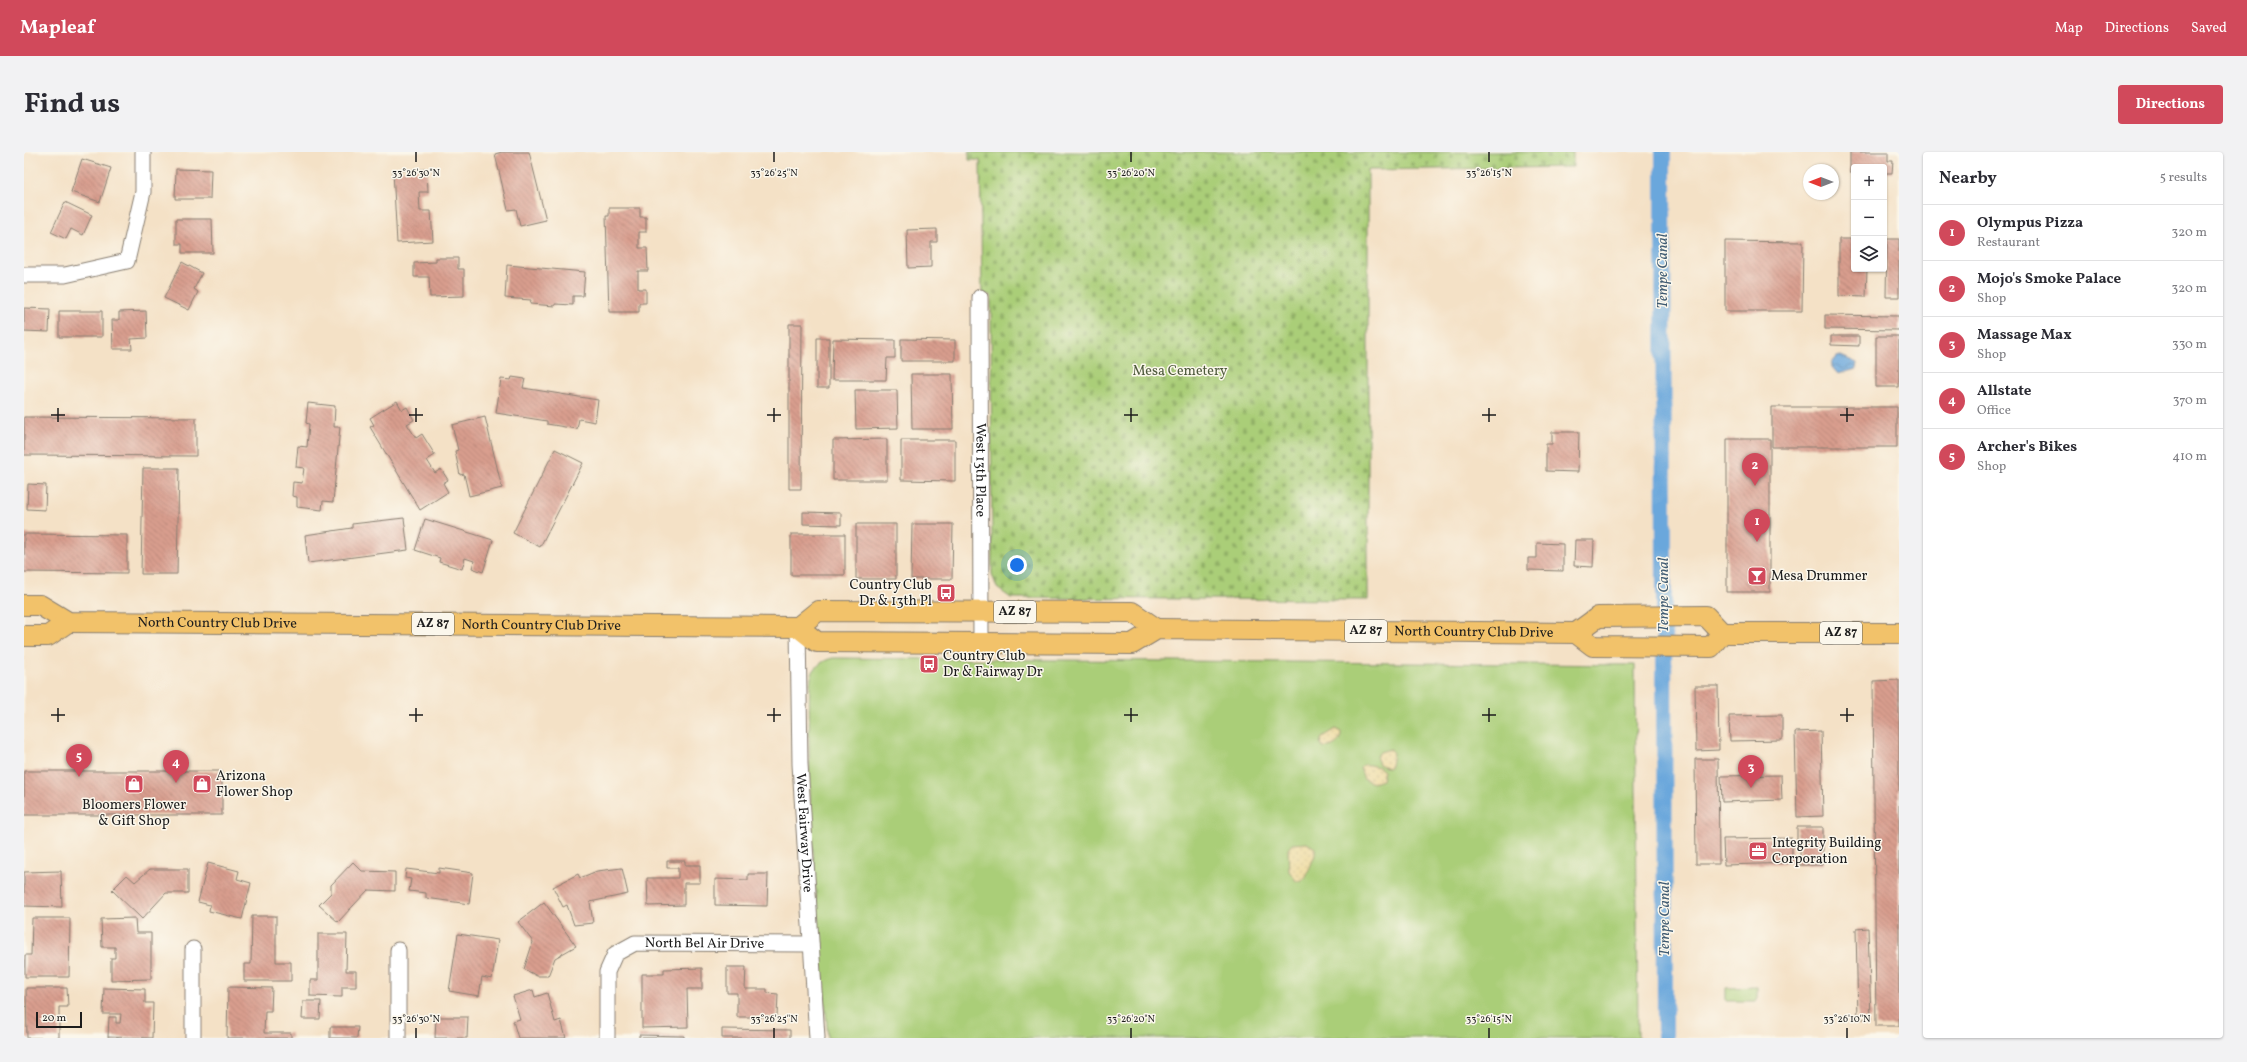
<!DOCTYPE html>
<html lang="en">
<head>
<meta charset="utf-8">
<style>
	:root { --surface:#fff; --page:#f2f2f3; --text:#2b2b33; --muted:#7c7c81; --line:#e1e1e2; --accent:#d1495b }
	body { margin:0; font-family:Vollkorn,serif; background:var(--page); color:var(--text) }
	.controls { position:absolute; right:12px; top:12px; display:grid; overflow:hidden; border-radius:4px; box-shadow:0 1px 3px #0004 }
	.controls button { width:36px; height:36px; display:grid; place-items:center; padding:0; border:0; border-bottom:1px solid var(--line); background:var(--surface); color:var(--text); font:20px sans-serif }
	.compass { position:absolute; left:1779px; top:12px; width:36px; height:36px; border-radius:50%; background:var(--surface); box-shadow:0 1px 3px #0004; rotate:270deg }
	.scale { position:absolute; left:12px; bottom:10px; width:46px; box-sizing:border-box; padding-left:4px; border:2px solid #1c1c1c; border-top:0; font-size:11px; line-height:14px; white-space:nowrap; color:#1c1c1c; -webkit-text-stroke:3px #fbf7ec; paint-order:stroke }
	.you { position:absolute; left:993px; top:413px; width:14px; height:14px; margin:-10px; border:3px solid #fff; border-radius:50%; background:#1a73e8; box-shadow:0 0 0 6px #1a73e833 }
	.badge { display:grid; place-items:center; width:26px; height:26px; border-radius:50%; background:var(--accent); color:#fff; font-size:13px; font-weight:700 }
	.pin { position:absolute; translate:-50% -33px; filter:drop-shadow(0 1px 2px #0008) }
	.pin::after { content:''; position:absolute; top:21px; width:14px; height:12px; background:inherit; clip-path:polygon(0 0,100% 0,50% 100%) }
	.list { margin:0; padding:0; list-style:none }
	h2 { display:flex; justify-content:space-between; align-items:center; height:52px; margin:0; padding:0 16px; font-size:17px }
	h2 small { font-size:13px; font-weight:400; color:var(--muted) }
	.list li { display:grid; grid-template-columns:26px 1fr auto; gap:12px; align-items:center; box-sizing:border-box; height:56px; padding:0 16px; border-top:1px solid var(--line) }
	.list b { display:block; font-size:15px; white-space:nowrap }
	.list p { margin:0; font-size:13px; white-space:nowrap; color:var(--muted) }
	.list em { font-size:13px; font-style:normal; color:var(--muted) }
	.icon { flex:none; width:22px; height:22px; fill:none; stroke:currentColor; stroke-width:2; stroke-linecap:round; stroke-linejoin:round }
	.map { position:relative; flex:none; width:1875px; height:886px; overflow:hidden; border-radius:4px }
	header { display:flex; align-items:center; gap:24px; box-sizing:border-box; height:56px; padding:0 20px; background:var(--accent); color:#fff }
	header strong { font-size:19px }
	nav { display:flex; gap:22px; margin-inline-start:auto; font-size:14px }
	.intro { display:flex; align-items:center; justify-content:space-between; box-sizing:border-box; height:96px; padding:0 24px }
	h1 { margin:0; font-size:28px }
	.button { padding:10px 18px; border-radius:4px; background:var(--accent); color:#fff; font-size:14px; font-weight:700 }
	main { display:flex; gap:24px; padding:0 24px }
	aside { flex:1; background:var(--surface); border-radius:4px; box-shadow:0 1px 3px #0004 }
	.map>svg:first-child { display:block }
	.green { fill:#aace78; stroke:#63754a }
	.sand { fill:url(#sand-dots); stroke:#857b5d }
	.cemetery { fill:url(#cemetery-stones); stroke:#63754a }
	.water { fill:url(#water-waves); stroke:#43627c }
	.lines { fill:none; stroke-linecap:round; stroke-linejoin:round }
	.canal { stroke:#6aa7dc; stroke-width:16 }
	.building { fill:url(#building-back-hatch) }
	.minor-casing { stroke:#887e71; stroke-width:17 }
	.major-casing { stroke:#887e71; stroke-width:22 }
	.minor { stroke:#fff; stroke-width:15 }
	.major { stroke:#f2c26a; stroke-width:20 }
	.ticks { fill:none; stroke:#1c1c1c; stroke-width:1.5 }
	.labels { text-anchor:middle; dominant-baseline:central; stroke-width:3; stroke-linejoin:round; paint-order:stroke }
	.shield { fill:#fbf7ec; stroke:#5f5e5a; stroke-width:1 }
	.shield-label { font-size:13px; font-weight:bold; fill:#1c1c1c }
	.park-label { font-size:14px; fill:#4e5a3c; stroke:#fbf7ec }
	.street-label { font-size:14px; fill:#1c1c1c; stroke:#fbf7ec }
	.poi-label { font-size:14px; fill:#1c1c1c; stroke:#fbf7ec; text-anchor:start }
	.water-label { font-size:15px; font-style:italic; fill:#3f5b72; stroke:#fbf7ec }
	.ticks-label { font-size:10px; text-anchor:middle; fill:#1c1c1c; stroke:#fbf7ec; stroke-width:3; stroke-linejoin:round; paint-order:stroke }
</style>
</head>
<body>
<header>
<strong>Mapleaf</strong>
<nav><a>Map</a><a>Directions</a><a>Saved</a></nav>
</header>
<div class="intro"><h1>Find us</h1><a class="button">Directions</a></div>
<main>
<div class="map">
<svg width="1875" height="886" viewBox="0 0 1875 886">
	<defs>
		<pattern id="sand-dots" width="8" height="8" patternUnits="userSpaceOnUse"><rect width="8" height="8" fill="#eeda9e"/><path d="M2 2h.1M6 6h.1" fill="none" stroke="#ccba88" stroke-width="1.8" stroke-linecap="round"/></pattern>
		<pattern id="cemetery-stones" width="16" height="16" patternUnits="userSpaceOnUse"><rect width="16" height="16" fill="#aace78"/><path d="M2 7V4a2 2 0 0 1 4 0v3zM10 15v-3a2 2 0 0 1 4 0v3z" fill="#92b067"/></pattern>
		<pattern id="water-waves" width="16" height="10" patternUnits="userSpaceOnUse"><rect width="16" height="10" fill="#6aa7dc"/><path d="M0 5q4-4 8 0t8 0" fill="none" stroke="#5687b2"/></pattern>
		<pattern id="building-back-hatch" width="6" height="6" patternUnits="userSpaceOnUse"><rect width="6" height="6" fill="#d99e8e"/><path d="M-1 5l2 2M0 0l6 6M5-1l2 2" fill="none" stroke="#af8073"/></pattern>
	</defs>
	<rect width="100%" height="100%" fill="#fbf7ec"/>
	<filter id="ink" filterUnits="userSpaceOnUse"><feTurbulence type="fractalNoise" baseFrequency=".025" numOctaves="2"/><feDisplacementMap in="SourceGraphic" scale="8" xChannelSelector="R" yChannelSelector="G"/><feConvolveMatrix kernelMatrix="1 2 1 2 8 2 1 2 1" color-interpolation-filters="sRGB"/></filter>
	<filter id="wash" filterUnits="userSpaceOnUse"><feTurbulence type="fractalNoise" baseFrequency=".012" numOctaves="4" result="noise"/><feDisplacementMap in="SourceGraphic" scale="16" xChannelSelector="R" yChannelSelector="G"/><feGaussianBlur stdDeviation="0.9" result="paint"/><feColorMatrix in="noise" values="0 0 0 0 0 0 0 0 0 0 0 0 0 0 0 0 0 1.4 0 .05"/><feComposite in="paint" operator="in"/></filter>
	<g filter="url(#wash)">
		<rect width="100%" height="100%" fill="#f4e1c6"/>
		<path class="green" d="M809,506L1611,513L1614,886H804C796,785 785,684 785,582C786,568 784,533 788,522C792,513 800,508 809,506Z
			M1733,835V849H1702V836Z"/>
		<path class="sand" d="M1311,577L1317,580C1318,591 1307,597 1298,595L1296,592L1298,585Z
			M1366,597L1369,601L1367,614L1364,616L1355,612L1352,605L1356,600Z
			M1340,612L1355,615L1360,619L1358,628L1349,631L1340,627L1336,616Z
			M1283,691L1291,696C1292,705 1289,707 1286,715C1282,724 1284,729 1272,729L1265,719L1264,697L1268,692Z"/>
		<path class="cemetery" d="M945,0H1549V15L1344,18V448L987,446L973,436L968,422L967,143L958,142L956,8H945Z"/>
		<path class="water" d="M1817,204L1833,211L1832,217L1814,222L1808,215V211L1813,205Z"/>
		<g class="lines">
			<path class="canal" d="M1639,0L1641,886"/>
		</g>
		<g id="blocks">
			<path class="building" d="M478,0H505L522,68L496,74L492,57L484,58L471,2Z
				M1826,0H1864V9H1869L1868,21H1860V15H1830V21H1826Z
				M58,7L87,16L76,50L47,40Z
				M152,17L187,18L186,47H151Z
				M403,17L404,40H395L396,59H407L409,89L373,91L369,19Z
				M41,50L68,63L59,83L47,77L42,87L27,80Z
				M585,56H616V65H622V80H615V96H623L624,119H614V137H622V151H615V160H585L582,64H585Z
				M152,67H188L189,101H158V92H152Z
				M913,77V90H907V115L884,116L883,78Z
				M1815,87H1830V117H1843L1842,145L1815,144Z
				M1863,87H1875V145H1862Z
				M1701,89L1779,90L1778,159H1701Z
				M412,106H434V117H440V144L406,145L405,125H390V111L412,110Z
				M158,110L178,121L170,137L174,140L165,158L140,146Z
				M483,113L561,120L559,144H549V153L531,152V154L506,152L507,148L481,146Z
				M0,156L26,157L25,180L0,179Z
				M35,159H78V185H35Z
				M122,159L123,186L107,187L108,197H89L88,168H95V160Z
				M1801,163L1875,164V178L1801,177Z
				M765,172H778L777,337H765Z
				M1807,184H1835V194L1807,193Z
				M1852,184H1875V235H1852Z
				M793,186H805V236H793Z
				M809,187L871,188V206H863L862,228H808Z
				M877,187L931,188V209H877Z
				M887,222H928L929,277H888Z
				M488,225L501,227L499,236L574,248L571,270L555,267L553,277L523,272V269L472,261L477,227L487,228Z
				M831,238H873L874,276L832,277Z
				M373,249L378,258L383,255L390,268L383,272L392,286L398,282L411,303L403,308L411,321L417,317L424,328L419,331L424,340L396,358L346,275L350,273L346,266Z
				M284,251L311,254L310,275H316L309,350L299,349L298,358L273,355V345L268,344L269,330L278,331L280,316L272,315L274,294L283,295L285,272L282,271Z
				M1748,255H1873V295H1748Z
				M0,265L172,266V304L0,303Z
				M461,265L478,336L445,344L440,322L436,323L431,299L434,298L428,273Z
				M1528,280H1555L1554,320L1522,319V292H1528Z
				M863,287V328H809V288Z
				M1703,287H1746V440H1703Z
				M877,288H931V329L877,328Z
				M531,297L559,311L516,395L489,381Z
				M119,316H155L153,422H117Z
				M4,332L22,333L21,358L3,357Z
				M779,360L817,361V373L779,372Z
				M380,366L384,398L284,411L281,383L328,376V372Z
				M401,367L469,388L459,420L448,416L450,409L441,406L438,417L415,410L416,406L391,398Z
				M832,372H872V427H832Z
				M888,372H929L928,427H887Z
				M0,382L103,383V421L0,420Z
				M767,382H821V423H767Z
				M1551,388H1570L1569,415L1550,414Z
				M1513,391L1539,392V419L1504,418V406H1513Z
				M1875,528V874H1852L1849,529Z
				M1671,534H1694L1695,598L1672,599Z
				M1758,563V588L1706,589L1705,564Z
				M1797,579L1799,664L1773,665L1771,580Z
				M1671,607H1694L1695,712H1672Z
				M0,619H198V663H0Z
				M1757,623L1758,648L1698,650L1697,624Z
				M1773,675H1799V713H1773V707H1776V687H1773Z
				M1768,686V711L1700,713L1699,687Z
				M643,709H661V713H676V731H660V753L624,754L623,726H654V716H643Z
				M329,710L338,719L371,720V739L344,738L314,770L295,753L307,741V733Z
				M184,711L215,719L213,727L227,731L218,767L185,759L186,753L174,750Z
				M415,716L449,721L445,752L402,746V741L385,739L387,727L381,726L382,717L415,721Z
				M598,716L604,742L566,750L569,771L550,773L543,753L539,755L529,735L554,722L556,726L573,719Z
				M126,717H164V741H142L118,767L88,738L103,723L111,730Z
				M37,719L38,755L0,754V720Z
				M724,722H744L743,754L691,753V727L724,728Z
				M520,750L552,794L531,806L524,824H513L500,817L509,790L494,770Z
				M228,764H252V810H267V829H220V812H227Z
				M8,766H46L45,825H1V803H7Z
				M111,766L112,781H127V827L87,828V806H91V795H78L77,767Z
				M1844,776L1847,867H1834L1832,777Z
				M294,782H323L322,819H332V835H318V845L286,844V828H294Z
				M434,782L474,788L468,827L458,825L455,844L425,839Z
				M703,815H722L721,837H743V841L754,842L753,865H713V841H703Z
				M678,816V837H663L664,875L618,876V822H640V817Z
				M204,835L248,836L247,859H241L240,881H267V886H203Z
				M2,836H43L44,855H35V886H3Z
				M80,836L121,837V851H129L128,886L84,885L85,865H92V871H96L97,862H79Z
				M509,838L511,845L523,841L531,870L537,868L542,886H494L489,869L496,867L489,844Z
				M279,849H297L296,867H278Z
				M412,865H444L443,886H411Z
				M306,875H334L333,886H306Z
				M698,877L766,878V886H698Z
				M615,883L660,884V886H615Z"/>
		</g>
	</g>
	<g filter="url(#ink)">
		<use href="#blocks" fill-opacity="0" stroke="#887e71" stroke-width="1"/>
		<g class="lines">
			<defs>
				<g id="minor">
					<path d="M0,123H41L103,109L119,40V0"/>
					<path id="s1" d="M956,145L957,492"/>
					<path id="s2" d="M774,475L776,612L793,886"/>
					<path d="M169,886V797"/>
					<path d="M374,886V798"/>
					<path id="s3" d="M583,886V820L591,802L611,791L787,792"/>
				</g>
				<g id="major">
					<path id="s4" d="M0,453H16L44,470L774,475L793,490L1108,492L1133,477L1552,481L1574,465L1682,464L1698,481H1875"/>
					<path d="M774,475L794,459L1108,460L1133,477"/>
					<path d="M1552,481L1569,494L1687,495L1698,481"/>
					<path d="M0,484H24L44,470"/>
				</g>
			</defs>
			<use href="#minor" class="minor-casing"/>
			<use href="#major" class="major-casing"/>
			<use href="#minor" class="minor"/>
			<use href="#major" class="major"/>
		</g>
	</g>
	<path class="ticks" d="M392,0V10M750,0V10M1107,0V10M1465,0V10M34,256V270M392,256V270M750,256V270M1107,256V270M1465,256V270M1823,256V270M27,263H41M385,263H399M743,263H757M1100,263H1114M1458,263H1472M1816,263H1830M34,556V570M392,556V570M750,556V570M1107,556V570M1465,556V570M1823,556V570M27,563H41M385,563H399M743,563H757M1100,563H1114M1458,563H1472M1816,563H1830M392,876V886M750,876V886M1107,876V886M1465,876V886M1823,876V886"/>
	<defs>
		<symbol id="bar-square" viewBox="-11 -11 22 22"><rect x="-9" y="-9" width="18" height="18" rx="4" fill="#d1495b" stroke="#fbf7ec"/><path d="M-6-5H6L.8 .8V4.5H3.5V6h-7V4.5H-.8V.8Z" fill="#fff"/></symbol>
		<symbol id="bus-square" viewBox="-11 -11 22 22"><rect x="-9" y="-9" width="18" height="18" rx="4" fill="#d1495b" stroke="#fbf7ec"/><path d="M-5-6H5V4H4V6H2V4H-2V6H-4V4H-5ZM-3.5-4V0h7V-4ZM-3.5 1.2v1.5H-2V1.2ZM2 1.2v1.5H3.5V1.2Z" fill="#fff"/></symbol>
		<symbol id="shop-square" viewBox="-11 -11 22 22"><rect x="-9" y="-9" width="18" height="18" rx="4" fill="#d1495b" stroke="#fbf7ec"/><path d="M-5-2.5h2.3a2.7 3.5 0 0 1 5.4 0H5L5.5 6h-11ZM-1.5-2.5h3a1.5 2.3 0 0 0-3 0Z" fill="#fff"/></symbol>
		<symbol id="office-square" viewBox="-11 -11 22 22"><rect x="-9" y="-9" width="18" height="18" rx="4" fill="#d1495b" stroke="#fbf7ec"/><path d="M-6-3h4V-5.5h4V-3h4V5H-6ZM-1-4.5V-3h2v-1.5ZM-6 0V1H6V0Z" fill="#fff"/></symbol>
	</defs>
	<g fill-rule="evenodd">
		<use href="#bar-square" x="1722" y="413" width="22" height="22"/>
		<use href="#bus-square" x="911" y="430" width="22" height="22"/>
		<use href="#bus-square" x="894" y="501" width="22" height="22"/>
		<use href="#shop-square" x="99" y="621" width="22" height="22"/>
		<use href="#shop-square" x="167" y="621" width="22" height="22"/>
		<use href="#office-square" x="1723" y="688" width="22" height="22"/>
	</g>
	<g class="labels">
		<g class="shield">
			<rect x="970" y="449" width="42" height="22" rx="3"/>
			<rect x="388" y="461" width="42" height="22" rx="3"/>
			<rect x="1321" y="468" width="42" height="22" rx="3"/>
			<rect x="1796" y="470" width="42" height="22" rx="3"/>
		</g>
		<g class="shield-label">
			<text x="991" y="460">AZ 87</text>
			<text x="409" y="472">AZ 87</text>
			<text x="1342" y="479">AZ 87</text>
			<text x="1817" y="481">AZ 87</text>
		</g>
		<g class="park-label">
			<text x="1156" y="219">Mesa Cemetery</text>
		</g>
		<g class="street-label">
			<text stroke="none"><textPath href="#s1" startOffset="173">West 13th Place</textPath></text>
			<text stroke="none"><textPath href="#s4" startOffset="198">North Country Club Drive</textPath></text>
			<text stroke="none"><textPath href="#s4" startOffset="522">North Country Club Drive</textPath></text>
			<text stroke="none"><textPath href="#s4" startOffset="1464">North Country Club Drive</textPath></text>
			<text stroke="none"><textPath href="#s2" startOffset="206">West Fairway Drive</textPath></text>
			<text stroke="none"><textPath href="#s3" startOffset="178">North Bel Air Drive</textPath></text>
		</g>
		<g class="poi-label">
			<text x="1747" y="424">Mesa Drummer</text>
			<text x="908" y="433" text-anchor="end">Country Club<tspan x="908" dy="16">Dr &amp; 13th Pl</tspan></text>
			<text x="919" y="504">Country Club<tspan x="919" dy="16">Dr &amp; Fairway Dr</tspan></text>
			<text x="192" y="624">Arizona<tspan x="192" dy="16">Flower Shop</tspan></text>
			<text x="110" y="653" text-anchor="middle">Bloomers Flower<tspan x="110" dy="16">&amp; Gift Shop</tspan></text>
			<text x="1748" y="691">Integrity Building<tspan x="1748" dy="16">Corporation</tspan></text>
		</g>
		<g class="water-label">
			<text transform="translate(1639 119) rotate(-90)">Tempe Canal</text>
			<text transform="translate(1640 443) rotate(-90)">Tempe Canal</text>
			<text transform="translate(1641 767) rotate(-90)">Tempe Canal</text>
		</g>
	</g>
	<g class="ticks-label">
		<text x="392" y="24">33°26'30"N</text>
		<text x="750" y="24">33°26'25"N</text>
		<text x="1107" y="24">33°26'20"N</text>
		<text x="1465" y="24">33°26'15"N</text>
		<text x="392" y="870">33°26'30"N</text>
		<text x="750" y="870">33°26'25"N</text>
		<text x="1107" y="870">33°26'20"N</text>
		<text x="1465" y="870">33°26'15"N</text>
		<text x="1823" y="870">33°26'10"N</text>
	</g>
</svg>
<div class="controls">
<button>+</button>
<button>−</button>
<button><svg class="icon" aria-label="layers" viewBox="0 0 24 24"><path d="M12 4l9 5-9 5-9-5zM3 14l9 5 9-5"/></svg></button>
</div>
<svg class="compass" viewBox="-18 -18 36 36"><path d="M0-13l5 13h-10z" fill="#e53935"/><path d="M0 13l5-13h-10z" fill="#7c7c81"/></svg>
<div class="scale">20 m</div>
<div class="you"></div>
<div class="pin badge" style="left:1733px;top:390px">1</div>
<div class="pin badge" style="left:1731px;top:334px">2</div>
<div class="pin badge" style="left:1727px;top:636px">3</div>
<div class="pin badge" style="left:152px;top:631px">4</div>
<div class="pin badge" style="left:55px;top:625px">5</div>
</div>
<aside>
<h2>Nearby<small>5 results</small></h2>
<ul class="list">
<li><span class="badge">1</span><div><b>Olympus Pizza</b><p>Restaurant</p></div><em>320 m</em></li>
<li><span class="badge">2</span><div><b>Mojo's Smoke Palace</b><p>Shop</p></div><em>320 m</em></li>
<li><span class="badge">3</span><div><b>Massage Max</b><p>Shop</p></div><em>330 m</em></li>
<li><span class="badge">4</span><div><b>Allstate</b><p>Office</p></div><em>370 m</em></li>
<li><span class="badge">5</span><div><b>Archer's Bikes</b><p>Shop</p></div><em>410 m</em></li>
</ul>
</aside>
</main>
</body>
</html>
